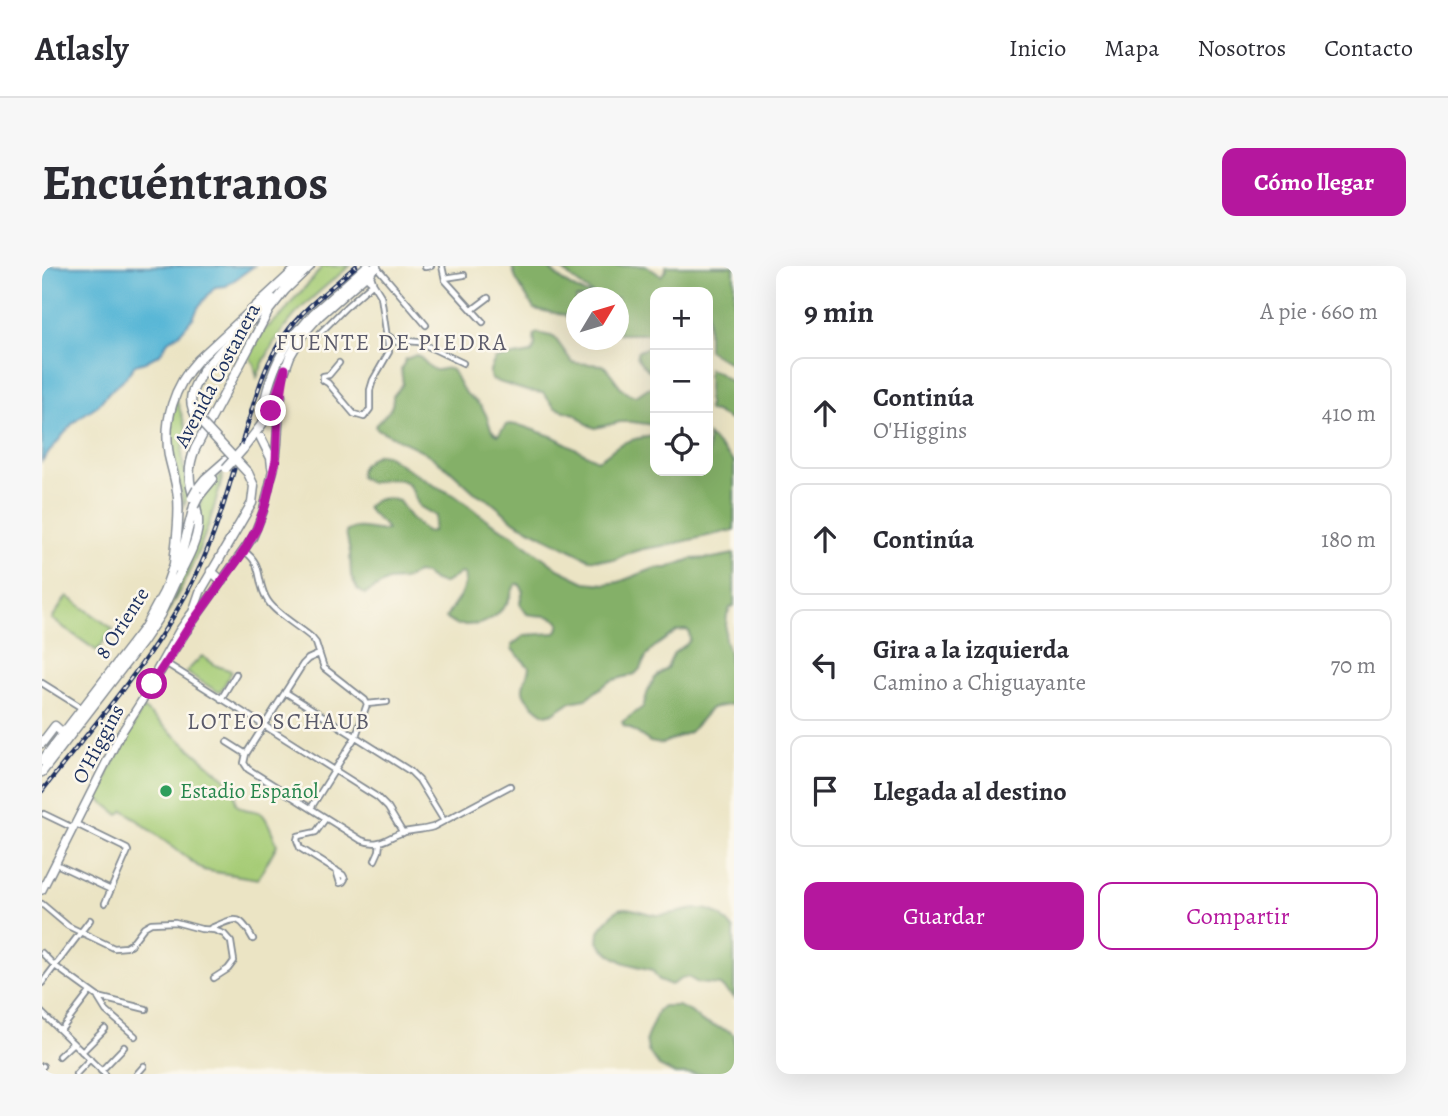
<!DOCTYPE html>
<html lang="es">
<head>
<meta charset="utf-8">
<style>
	:root { --surface:#fff; --page:#f7f7f7; --text:#2b2b33; --muted:#7c7c81; --line:#e1e1e2; --accent:#b5179e }
	body { margin:0; font-family:Alegreya,serif; background:var(--page); color:var(--text) }
	.controls { position:absolute; right:21px; top:21px; display:grid; overflow:hidden; border-radius:14px; box-shadow:0 7px 28px #0002 }
	.controls button { width:63px; height:63px; display:grid; place-items:center; padding:0; border:0; border-bottom:2px solid var(--line); background:var(--surface); color:var(--text); font:35px sans-serif }
	.compass { position:absolute; left:524px; top:21px; width:63px; height:63px; border-radius:50%; background:var(--surface); box-shadow:0 7px 28px #0002; rotate:52deg }
	.stop { position:absolute; width:21px; height:21px; margin:-16px; border:5px solid #b5179e; border-radius:50%; background:#fff }
	.stop.end { background:#b5179e; border-color:#fff; box-shadow:0 2px 7px #0008 }
	.list { margin:0; padding:0; list-style:none }
	h2 { display:flex; justify-content:space-between; align-items:center; height:91px; margin:0; padding:0 28px; font-size:30px }
	h2 small { font-size:23px; font-weight:400; color:var(--muted) }
	.list li { display:grid; grid-template-columns:46px 1fr auto; gap:21px; align-items:center; box-sizing:border-box; height:112px; margin:0 14px 14px; padding:0 14px; border:2px solid var(--line); border-radius:14px }
	.list b { display:block; font-size:26px; white-space:nowrap }
	.list p { margin:0; font-size:23px; white-space:nowrap; color:var(--muted) }
	.list em { font-size:23px; font-style:normal; color:var(--muted) }
	.actions { display:flex; gap:14px; padding:21px 28px }
	.actions a { flex:1; padding:16px 0; border:2px solid var(--accent); border-radius:14px; text-align:center; font-size:24px; color:var(--accent) }
	.actions .main { background:var(--accent); color:#fff }
	.icon { flex:none; width:38px; height:38px; fill:none; stroke:currentColor; stroke-width:2; stroke-linecap:round; stroke-linejoin:round }
	.map { position:relative; flex:none; width:692px; height:808px; overflow:hidden; border-radius:14px }
	header { display:flex; align-items:center; gap:42px; box-sizing:border-box; height:98px; padding:0 35px; background:var(--surface); border-bottom:2px solid var(--line) }
	header strong { font-size:33px }
	nav { display:flex; gap:38px; margin-inline-start:auto; font-size:24px }
	.intro { display:flex; align-items:center; justify-content:space-between; box-sizing:border-box; height:168px; padding:0 42px }
	h1 { margin:0; font-size:49px }
	.button { padding:18px 32px; border-radius:14px; background:var(--accent); color:#fff; font-size:24px; font-weight:700 }
	main { display:flex; gap:42px; padding:0 42px }
	aside { flex:1; background:var(--surface); border-radius:14px; box-shadow:0 7px 28px #0002 }
	.map>svg:first-child { display:block }
	.green { fill:#a6cc76; stroke:#607e6a; stroke-width:2 }
	.forest { fill:#84b067; stroke:#507062; stroke-width:2 }
	.water { fill:#57b6d6; stroke:#39729a; stroke-width:2 }
	.lines { fill:none; stroke-linecap:round; stroke-linejoin:round }
	.primary-tunnel { stroke:#c1c0b0; stroke-width:8; stroke-dasharray:8 4; stroke-linecap:butt }
	.street-casing { stroke:#838a91; stroke-width:8 }
	.secondary-casing { stroke:#838a91; stroke-width:10 }
	.primary-casing { stroke:#838a91; stroke-width:11 }
	.street { stroke:#fff; stroke-width:4.5 }
	.secondary { stroke:#fff; stroke-width:7 }
	.primary { stroke:#fff; stroke-width:8 }
	.rail-casing { stroke:#1b2f5e; stroke-width:4.5 }
	.rail { stroke:#fbf7ec; stroke-width:2; stroke-dasharray:5; stroke-linecap:butt }
	.primary-bridge-casing { stroke:#838a91; stroke-width:11; stroke-linecap:butt }
	.primary-bridge { stroke:#fff; stroke-width:8 }
	.route { stroke:#b5179e; stroke-width:9 }
	.leisure-dot { fill:#2e9e5b; stroke:#fbf7ec; stroke-width:2.5 }
	.labels { text-anchor:middle; dominant-baseline:central; stroke-width:5; stroke-linejoin:round; paint-order:stroke }
	.street-label { font-size:21px; fill:#1b2f5e; stroke:#fbf7ec }
	.leisure-label { font-size:21px; fill:#27864d; stroke:#fbf7ec; text-anchor:start }
	.neighbourhood-label { font-size:23px; letter-spacing:2px; fill:#5a5a6a; stroke:#fbf7ec }
</style>
</head>
<body>
<header>
<strong>Atlasly</strong>
<nav><a>Inicio</a><a>Mapa</a><a>Nosotros</a><a>Contacto</a></nav>
</header>
<div class="intro"><h1>Encuéntranos</h1><a class="button">Cómo llegar</a></div>
<main>
<div class="map">
<svg width="692" height="808" viewBox="0 0 692 808">
	<rect width="100%" height="100%" fill="#fbf7ec"/>
	<filter id="ink" filterUnits="userSpaceOnUse"><feTurbulence type="fractalNoise" baseFrequency=".0143" numOctaves="2"/><feDisplacementMap in="SourceGraphic" scale="14" xChannelSelector="R" yChannelSelector="G"/><feConvolveMatrix kernelMatrix="1 2 1 2 8 2 1 2 1" color-interpolation-filters="sRGB"/></filter>
	<filter id="wash" filterUnits="userSpaceOnUse"><feTurbulence type="fractalNoise" baseFrequency=".00686" numOctaves="4" result="noise"/><feDisplacementMap in="SourceGraphic" scale="28" xChannelSelector="R" yChannelSelector="G"/><feGaussianBlur stdDeviation="1.57" result="paint"/><feColorMatrix in="noise" values="0 0 0 0 0 0 0 0 0 0 0 0 0 0 0 0 0 1.4 0 .05"/><feComposite in="paint" operator="in"/></filter>
	<g filter="url(#wash)">
		<rect width="100%" height="100%" fill="#ebe4c4"/>
		<path class="green" d="M280,0H308C266,34 235,59 215,111L212,98L208,93L210,85L221,65L241,48L253,32L271,13Z
			M134,133L145,164L140,185L141,198L148,225L142,240L129,178V154Z
			M181,208C167,268 147,311 116,363L117,357L129,338L145,298L159,233L167,219Z
			M25,330L71,363L55,385L10,353Z
			M160,390L175,400L190,405L179,425L176,426L144,406Z
			M101,442L188,517L193,528L194,538C203,547 211,542 220,548C226,553 232,571 235,579L216,613L161,604L82,544L77,549L53,530L66,511V507Z"/>
		<path class="forest" d="M470,0H505C519,15 533,26 553,30L533,15L516,0H605L619,10L624,4V0H692V100L666,84V26H613V68H577L576,32H534V61L523,49L492,43L474,13Z
			M495,67L509,70L513,72L530,96L534,97L561,99C573,109 578,128 594,130L606,122L613,121V159L590,156H578L553,162L546,159L533,148L513,142L501,127L485,125L450,114L448,111V104L453,93L490,87L493,80L492,69Z
			M610,79L613,80V110C606,103 594,96 595,86Z
			M374,89C382,92 386,102 393,104C400,105 402,100 410,104C415,111 417,119 422,125C428,133 436,134 442,145C448,154 446,165 456,169L464,159L468,158L480,160L512,171L555,194C563,191 567,186 574,181C584,174 601,171 613,170V205H666V169L692,196V264L626,279L601,283L584,288L572,294L547,293L473,256L448,235L432,226L407,203L381,185L335,163L333,160C341,149 352,146 351,130L361,118L359,103L364,93Z
			M666,103L675,106L692,118V156L673,146L666,145Z
			M336,188L344,189L393,220L412,229L448,256L470,268L516,303L543,316L563,318L577,316L613,302H625L649,293L671,292L692,288V340L688,342L685,349L683,373L687,387L689,408L692,421V438L669,442L648,466L619,478L608,476L588,462L582,460L580,456L601,441L607,422L613,412L625,402L632,387L646,377L648,373L647,365L643,364L635,365L611,382L605,389L598,403L593,408L568,415L544,433L528,436L511,447L504,449C497,445 481,432 481,424C480,416 487,409 487,401L470,383V379L483,369L513,367L516,364L518,357C509,347 497,351 485,348L478,338C478,328 485,327 477,318H474C470,323 470,328 467,333C462,344 448,356 436,358C432,359 428,358 424,359C415,359 410,359 404,352C411,337 426,326 422,308L419,307L403,317H400L392,315L383,308L375,307L361,314L346,315L323,328L316,324L309,310L308,286L304,266C317,256 331,267 345,264C341,254 330,252 325,241C334,231 344,231 357,235L368,251L384,266L391,265L394,250L377,240C374,235 373,229 370,224C361,206 342,215 328,217L318,211C316,200 328,192 336,188Z
			M582,642C594,642 603,648 615,649C635,650 657,636 676,648C683,652 687,659 692,664V732L678,719L656,717L646,711L640,712L633,717L629,719L617,714L610,704L583,697L572,691L560,681L556,676L557,666L559,662L571,648L577,643Z
			M621,740H636L649,746L660,756L687,765L692,769V808H633L617,800L606,785L604,773L616,744Z"/>
		<path class="water" d="M0,0H212L184,20L173,21L157,40L151,52L137,68L126,75L118,88L103,96L93,99L83,112L66,127L56,139L41,149L30,158L0,195Z"/>
	</g>
	<g filter="url(#ink)">
		<g class="lines">
			<path class="primary-tunnel" d="M218,162L223,134"/>
			<defs>
				<path id="street" d="M400,0L403,14L441,56
					M383,1L389,0
					M403,12L422,9
					M331,16L329,10L334,0L384,59
					M430,44L446,32
					M278,67L304,41L331,17
					M345,69L355,76L366,75L377,76L421,97
					M297,97L287,109L281,110V114L286,117L312,148L322,151L328,143V124L331,114L347,86L339,30L331,17L323,10
					M202,285C223,299 213,316 226,335C235,349 258,361 270,372L274,377L282,402L323,434L325,438
					M277,388L266,393L261,398L204,488L202,497L206,503L319,574C339,582 344,571 362,566C372,564 381,564 391,561L468,520
					M122,396L335,531L346,542L361,567
					M0,417L40,442
					M243,426L368,505L377,514L402,555
					M179,433L194,408
					M325,438L345,436
					M185,476L204,488
					M269,542L314,470L325,438
					M2,548L31,562
					M284,552L274,566L256,570L255,574L258,582L301,609L303,613L301,616L298,617L294,604
					M34,558L85,583L86,585L63,637
					M333,594L337,585L338,577
					M14,598L69,624
					M0,638L26,660L72,682L84,681L89,678L102,661L109,657L133,656L159,663L172,664L182,668L189,676L192,695L186,703L172,712
					M169,662C194,652 197,647 211,673
					M0,687L13,700L56,731L104,743
					M0,717L48,654
					M56,732L64,745L93,770
					M0,747L63,808
					M19,764L48,726
					M40,786L63,763
					M17,790L31,777
					M0,801L1,800
					M59,805L82,781
					M34,808L48,793
					M95,808L102,800"/>
				<path id="secondary" d="M115,404L137,365L149,348
					M0,624L78,469L145,364L211,271L221,246L230,208"/>
				<path id="primary" d="M256,66L271,48L325,0
					M161,104L183,80L231,33
					M223,134C229,108 239,83 257,63
					M156,153C142,133 152,120 163,101
					M219,172L229,192L230,201
					M201,183L227,149L248,90L261,68L277,50L334,0
					M230,208C238,182 234,156 239,130
					M155,223L163,213L187,192
					M157,230L171,213
					M132,298C134,276 138,254 136,232C135,218 130,204 127,190C121,154 132,120 156,94L257,0
					M136,302L152,240
					M169,305L180,315
					M129,325C138,305 155,280 156,259C157,245 152,234 149,221C146,208 148,195 153,183L227,44L243,24L268,0
					M145,364L158,326L210,237L212,220L206,207
					M0,477L13,460L23,469
					M0,495L103,361L122,326L133,295
					M0,506L100,376L118,349L131,321"/>
			</defs>
			<use href="#street" class="street-casing"/>
			<use href="#secondary" class="secondary-casing"/>
			<use href="#primary" class="primary-casing"/>
			<use href="#street" class="street"/>
			<use href="#secondary" class="secondary"/>
			<use href="#primary" class="primary"/>
			<defs>
				<path id="rail" d="M0,525C53,457 116,387 154,309C177,263 189,212 204,163C214,131 222,98 242,70C261,42 289,22 314,0"/>
			</defs>
			<use href="#rail" class="rail-casing"/>
			<use href="#rail" class="rail"/>
			<defs>
				<path id="primary-bridge" d="M156,153L206,207
					M184,202L201,183
					M150,232L155,223
					M152,240L157,230"/>
			</defs>
			<use href="#primary-bridge" class="primary-bridge-casing"/>
			<use href="#primary-bridge" class="primary-bridge"/>
		</g>
	</g>
	<g class="lines" filter="url(#ink)">
		<path class="route" d="M110,418L147,361L202,285L215,262L223,240L234,194L236,149L243,103L229,145"/>
	</g>
	<circle class="leisure-dot" cx="124" cy="525" r="7"/>
	<g class="labels">
		<g class="street-label">
			<text transform="translate(175 109) rotate(-62)">Avenida Costanera</text>
			<text transform="translate(80 357) rotate(-57)">8 Oriente</text>
			<text transform="translate(56 478) rotate(-62)">O'Higgins</text>
		</g>
		<g class="leisure-label">
			<text x="138" y="525">Estadio Español</text>
		</g>
		<g class="neighbourhood-label">
			<text x="350" y="76">FUENTE DE PIEDRA</text>
			<text x="237" y="455">LOTEO SCHAUB</text>
		</g>
	</g>
</svg>
<div class="controls">
<button>+</button>
<button>−</button>
<button><svg class="icon" aria-label="locate" viewBox="0 0 24 24"><circle cx="12" cy="12" r="6"/><path d="M12 2v4M12 18v4M2 12h4M18 12h4"/></svg></button>
</div>
<svg class="compass" viewBox="-18 -18 36 36"><path d="M0-13l5 13h-10z" fill="#e53935"/><path d="M0 13l5-13h-10z" fill="#7c7c81"/></svg>
<div class="stop" style="left:110px;top:418px"></div>
<div class="stop end" style="left:229px;top:145px"></div>
</div>
<aside>
<h2>9 min<small>A pie · 660 m</small></h2>
<ul class="list">
<li><svg class="icon" aria-label="ahead" viewBox="0 0 24 24"><path d="M12 20V5M6 11l6-6 6 6"/></svg><div><b>Continúa</b><p>O'Higgins</p></div><em>410 m</em></li>
<li><svg class="icon" aria-label="ahead" viewBox="0 0 24 24"><path d="M12 20V5M6 11l6-6 6 6"/></svg><div><b>Continúa</b></div><em>180 m</em></li>
<li><svg class="icon" aria-label="left" viewBox="0 0 24 24"><path d="M17 20v-9H6M10 6l-5 5 5 5"/></svg><div><b>Gira a la izquierda</b><p>Camino a Chiguayante</p></div><em>70 m</em></li>
<li><svg class="icon" aria-label="arrive" viewBox="0 0 24 24"><path d="M6 21V4h12l-3 4 3 4H6"/></svg><div><b>Llegada al destino</b></div></li>
</ul>
<div class="actions"><a class="main">Guardar</a><a>Compartir</a></div>
</aside>
</main>
</body>
</html>
